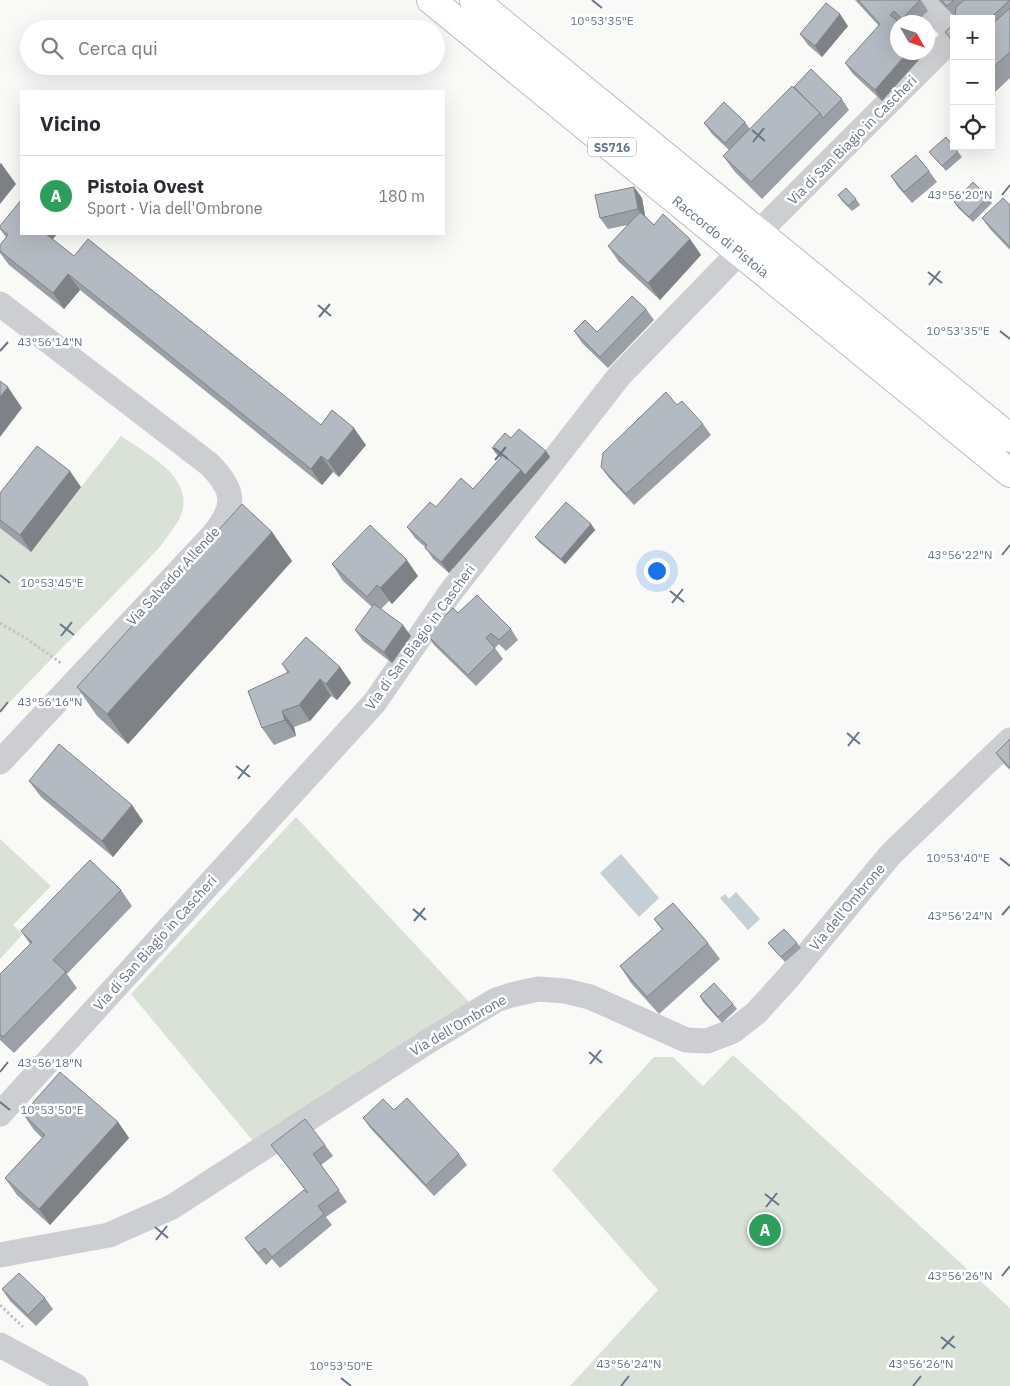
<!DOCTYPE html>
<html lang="it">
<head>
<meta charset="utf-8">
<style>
	:root { --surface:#fff; --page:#f2f2f3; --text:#2b2b33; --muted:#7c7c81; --line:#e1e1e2; --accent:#0b8043 }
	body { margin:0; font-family:"IBM Plex Sans",sans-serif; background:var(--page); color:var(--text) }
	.controls { position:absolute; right:15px; top:15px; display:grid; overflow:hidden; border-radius:0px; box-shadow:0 5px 20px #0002 }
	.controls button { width:45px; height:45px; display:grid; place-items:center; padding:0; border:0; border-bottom:1px solid var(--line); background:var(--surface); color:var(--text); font:25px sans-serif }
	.compass { position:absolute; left:890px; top:15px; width:45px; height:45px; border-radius:50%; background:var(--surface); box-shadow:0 5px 20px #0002; rotate:129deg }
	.you { position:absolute; left:656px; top:570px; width:18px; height:18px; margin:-12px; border:4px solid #fff; border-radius:50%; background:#1a73e8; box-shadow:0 0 0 8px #1a73e833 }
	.badge { display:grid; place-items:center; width:32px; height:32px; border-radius:50%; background:var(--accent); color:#fff; font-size:16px; font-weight:700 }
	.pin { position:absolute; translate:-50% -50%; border:2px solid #fff; box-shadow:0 1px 5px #0006 }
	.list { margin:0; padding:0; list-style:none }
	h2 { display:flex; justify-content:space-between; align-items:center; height:65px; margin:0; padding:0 20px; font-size:21px }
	h2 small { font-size:16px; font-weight:400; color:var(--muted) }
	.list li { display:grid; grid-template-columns:32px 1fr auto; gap:15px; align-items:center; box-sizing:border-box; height:80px; padding:0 20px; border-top:1px solid var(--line) }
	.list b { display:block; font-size:19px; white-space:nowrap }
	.list p { margin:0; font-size:16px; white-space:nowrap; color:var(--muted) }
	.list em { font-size:16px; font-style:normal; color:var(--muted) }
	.icon { flex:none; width:28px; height:28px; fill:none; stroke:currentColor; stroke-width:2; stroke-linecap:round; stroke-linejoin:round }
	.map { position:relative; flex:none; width:1010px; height:1386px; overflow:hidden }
	.search { position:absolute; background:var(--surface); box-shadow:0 5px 20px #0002; left:20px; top:20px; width:425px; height:55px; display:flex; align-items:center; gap:12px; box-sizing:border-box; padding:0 18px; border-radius:28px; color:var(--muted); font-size:19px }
	.panel { position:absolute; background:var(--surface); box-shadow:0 5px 20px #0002; left:20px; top:90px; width:425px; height:145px; border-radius:0px }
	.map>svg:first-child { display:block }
	.green { fill:#dae2d7 }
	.water { fill:#c5cfd5 }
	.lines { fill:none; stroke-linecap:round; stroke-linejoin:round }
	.highway-casing { stroke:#bbbec2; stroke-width:30 }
	.path { stroke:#c2c4c7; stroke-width:3; stroke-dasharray:2.5 2.5; stroke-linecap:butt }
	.street { stroke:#ccced2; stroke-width:25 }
	.highway { stroke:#fff; stroke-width:28 }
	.wall { fill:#9ba0a6 }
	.shaded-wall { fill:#7e8287 }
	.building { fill:#b4bac1; stroke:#7e8287 }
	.ticks { fill:none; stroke:#66758a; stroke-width:2 }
	.labels { text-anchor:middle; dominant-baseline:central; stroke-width:5; stroke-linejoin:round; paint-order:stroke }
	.shield { fill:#fff; stroke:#949ead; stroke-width:1 }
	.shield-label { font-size:12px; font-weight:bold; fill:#66758a }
	.street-label { font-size:14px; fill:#66758a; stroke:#fff }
	.ticks-label { font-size:12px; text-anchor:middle; fill:#66758a; stroke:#fff; stroke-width:5; stroke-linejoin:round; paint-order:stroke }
</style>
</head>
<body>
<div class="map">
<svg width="1010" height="1386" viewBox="0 0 1010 1386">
	<rect width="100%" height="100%" fill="#f9f9f7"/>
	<path class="green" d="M121,436C147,454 195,477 181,515C177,526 166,537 160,547L0,712V528L31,551Z
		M296,817L469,1002L253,1141L131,994Z
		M0,839L51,886L13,925L23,934L0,959Z
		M733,1055L1010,1308V1386H570L658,1290L552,1170L654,1057H673L703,1086Z"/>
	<path class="water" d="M621,854L659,898L639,917L600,873Z
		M736,892L760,919L748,930L720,898L725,894L729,899Z"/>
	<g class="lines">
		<defs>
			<g id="highway">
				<path id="s1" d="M431,0L1010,473"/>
				<path d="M474,0L1010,438"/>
			</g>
		</defs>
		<use href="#highway" class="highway-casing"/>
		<path class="path" d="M0,623L27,639L61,663
			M0,1305L23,1327"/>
		<path class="street" d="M923,0L954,32
			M770,221L954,37
			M0,304L209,464C235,490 237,506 213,535L0,762
			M0,1114L375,702L450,593L620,375L729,263
			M0,1255L109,1235L172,1207L427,1042L496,1000L511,995L538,989L565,991L590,997L686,1040L707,1041L733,1031L756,1013L787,979L891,854L1010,740
			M0,1345L76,1386"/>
		<use href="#highway" class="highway"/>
	</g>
	<path class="wall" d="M855,0H921L928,11L916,22H898L882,101L853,74L845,63L879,26Z
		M938,0H1010V78L993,94L991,93V19H958L956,16L955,17Z
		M848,26L822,57L808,45L800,34Z
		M842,99L849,110L762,199L735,172L723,156L729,150L712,134L704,123L745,122L750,129Z
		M929,152H958L962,157L946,171Z
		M929,171L937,182L912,203L898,187L891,176Z
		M634,187L642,198L645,216L654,225L690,239L701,255L660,300L619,262L608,246L628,225L608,229L600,218Z
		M838,195L856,199L860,205L852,211L842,201Z
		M988,197L992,203L973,222L958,208L954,202Z
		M1010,205V250L990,229L982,218Z
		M0,226L21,234H57L53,239L74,256L321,425L366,445L339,477L333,472L322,485L80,290L64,309L9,265L0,253V245L6,237L0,229Z
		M646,309L654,320L608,368L582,343L574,331L597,332Z
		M677,405L703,424L711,435L634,505L609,478L601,467Z
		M511,438L546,451L550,457L449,573L433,559L425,547L415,538L407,527L436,507L473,489L501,458L496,454L492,448Z
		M81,487L31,552L0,528V493Z
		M591,524L595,530L565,564L539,542L535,537Z
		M272,532L292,561L128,744L97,716L77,687Z
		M332,564L418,576L392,604L389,601L381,609L411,636L392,663L363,641L355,630L372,607L343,581Z
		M458,613L511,629L518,640L506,651L499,644L495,648L503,659L476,686L434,645L426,634Z
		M282,664L340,667L351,683L337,700L331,696L310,721L294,727L296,736L274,745L262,728L287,672Z
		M1010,739V770L1004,764L996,753Z
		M29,781L143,821L113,857L41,797Z
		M121,890L132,906L67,974L77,988L14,1053L0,1040V974L30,944L21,931Z
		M654,919L708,943L720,959L659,1014L631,983L620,966L662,930Z
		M768,943H797L801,948L785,962L772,948Z
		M700,996L733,1004L737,1009L722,1023L703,1002Z
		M394,1110L459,1154L467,1165L434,1196L371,1129L363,1118Z
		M23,1114L118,1122L129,1138L50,1225L17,1195L5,1178L42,1138L34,1130Z
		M271,1145H325L333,1156L321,1165L347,1202L326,1217L332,1225L280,1268L272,1259L266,1265L253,1249L245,1238L306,1191Z
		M2,1289L45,1298L53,1309L36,1326L10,1301Z"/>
	<path class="shaded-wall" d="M840,14L848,26L822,57L815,46Z
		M908,52H926L882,101L875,90Z
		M1,163L16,184L0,204V164Z
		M634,187L642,198L646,221L638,209Z
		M42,234H57L49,243Z
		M690,239L701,255L660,300L648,283Z
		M68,274L80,290L64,309L53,293Z
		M8,387L22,408L0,437V397Z
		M354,428L366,445L339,477L328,461Z
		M546,451L550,457L449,573L441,562L521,470Z
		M321,456L333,472L322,485L311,469Z
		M70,471L81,487L31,552L20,535Z
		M591,524L595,530L565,564L561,559Z
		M272,532L292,561L128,744L107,714Z
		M407,560L418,576L392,604L380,588Z
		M403,625L411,636L392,663L384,652Z
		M340,667L351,683L337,700L326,684Z
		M320,679L331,696L310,721L299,705Z
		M282,711L294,727L296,736L285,720Z
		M132,805L143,821L113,857L102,841Z
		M118,1122L129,1138L50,1225L39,1209Z"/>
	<path class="building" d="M858,0H920L902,19L894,11L890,15L899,22H898V52H908L875,90L845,63L880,24Z
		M941,0H954L947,6Z
		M964,0H1010L989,19H958L955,15L956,7Z
		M826,3L840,14L815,46L800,34Z
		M1010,8V52L991,69V25Z
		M954,24V43L945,32Z
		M811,69L842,99L823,118L820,113L794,87Z
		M792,86L820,113L751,182L723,156Z
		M724,102L745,122L725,143L704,123Z
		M946,137L958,152L942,166L929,152Z
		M916,155L929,171L904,192L891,176Z
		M973,182L988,197L969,217L954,202Z
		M634,187L638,209L600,218L595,195Z
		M846,188L856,199L848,206L838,195Z
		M1003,198L1010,205V247L982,218Z
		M21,200V234H46L74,256L88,239L321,425L332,410L354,428L328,461L321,456L311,469L68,274L53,293L0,251V245L8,235L0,228V226Z
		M640,212L654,225L663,214L690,239L648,283L608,246Z
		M632,296L646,309L600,357L574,331L585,320L597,332Z
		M0,381L8,387L0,397Z
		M666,392L677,405L682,401L703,424L626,494L601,467L603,453Z
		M519,429L546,451L525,475L521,470L503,455L502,456L492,448L505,433L511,438Z
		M37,446L70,471L20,535L0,520V493Z
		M503,455L521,470L441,562L425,548L427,545L407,527L430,502L436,507L461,478L473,489Z
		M566,502L591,524L561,559L535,537Z
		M242,504L272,532L107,714L77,687Z
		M370,525L407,560L380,588L377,585L367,597L332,564Z
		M477,595L511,629L499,640L491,633L486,638L495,648L468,675L426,634L453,608L458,613Z
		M374,604L403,625L384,652L355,630Z
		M306,637L340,667L326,684L320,679L299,705L282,711L285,720L262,728L248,691L289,672L282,664Z
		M1010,739V768L996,753Z
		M59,744L132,805L102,841L29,781Z
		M90,860L121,890L53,960L66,972L3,1037L0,1034V974L32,942L21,931Z
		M673,903L708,943L647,997L620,966L663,929L654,919Z
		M784,929L797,943L781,957L768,943Z
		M714,983L733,1004L718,1017L700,996Z
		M60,1072L118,1122L39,1209L5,1178L45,1135L23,1114Z
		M407,1098L459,1154L426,1185L363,1118L383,1099L394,1110Z
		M305,1119L325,1145L313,1154L339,1190L318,1206L324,1214L272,1257L265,1248L258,1253L245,1238L304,1190L308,1193L271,1145Z
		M19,1273L45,1298L28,1315L2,1289Z"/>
	<path class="ticks" d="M592,0L602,8M752,130L765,141M753,142L764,128M1002,195L1010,185M928,272L942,283M929,285L940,271M318,305L331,316M319,317L330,304M1000,331L1010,339M0,351L8,342M494,448L508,459M495,460L506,447M1002,555L1010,545M0,575L10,583M670,591L684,602M672,603L683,589M60,624L74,635M61,636L72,622M0,712L8,702M847,733L860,744M848,746L859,732M236,766L250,777M238,779L249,765M1000,858L1010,866M413,909L426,920M1002,915L1010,906M414,921L425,908M589,1052L602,1063M590,1064L601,1050M0,1072L8,1062M0,1102L10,1110M765,1194L779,1205M766,1207L777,1193M155,1227L168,1238M156,1240L167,1226M1002,1276L1010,1266M941,1337L955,1348M942,1349L954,1336M341,1378L351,1386M621,1386L629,1376M913,1386L921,1376"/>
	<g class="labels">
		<rect class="shield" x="588" y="137.5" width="48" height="19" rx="4"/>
		<g class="shield-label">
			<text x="612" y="147">SS716</text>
		</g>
		<g class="street-label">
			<text transform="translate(852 140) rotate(-45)">Via di San Biagio in Cascheri</text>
			<text stroke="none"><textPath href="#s1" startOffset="374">Raccordo di Pistoia</textPath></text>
			<text transform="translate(173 576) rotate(-47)">Via Salvador Allende</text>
			<text transform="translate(420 637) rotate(-54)">Via di San Biagio in Cascheri</text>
			<text transform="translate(847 907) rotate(-50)">Via dell'Ombrone</text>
			<text transform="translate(155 943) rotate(-48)">Via di San Biagio in Cascheri</text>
			<text transform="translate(458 1025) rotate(-30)">Via dell'Ombrone</text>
		</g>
	</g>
	<g class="ticks-label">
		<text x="602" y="25">10°53'35"E</text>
		<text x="960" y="199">43°56'20"N</text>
		<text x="958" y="335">10°53'35"E</text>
		<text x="50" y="346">43°56'14"N</text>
		<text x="960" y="559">43°56'22"N</text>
		<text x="52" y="587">10°53'45"E</text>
		<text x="50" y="706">43°56'16"N</text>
		<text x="958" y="862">10°53'40"E</text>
		<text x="960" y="920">43°56'24"N</text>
		<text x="50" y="1067">43°56'18"N</text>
		<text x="52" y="1114">10°53'50"E</text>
		<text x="960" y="1280">43°56'26"N</text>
		<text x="629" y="1368">43°56'24"N</text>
		<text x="921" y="1368">43°56'26"N</text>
		<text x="341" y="1370">10°53'50"E</text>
	</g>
</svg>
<div class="controls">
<button>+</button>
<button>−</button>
<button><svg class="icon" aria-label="locate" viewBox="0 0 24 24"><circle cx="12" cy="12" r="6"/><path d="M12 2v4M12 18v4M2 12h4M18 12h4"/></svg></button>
</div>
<svg class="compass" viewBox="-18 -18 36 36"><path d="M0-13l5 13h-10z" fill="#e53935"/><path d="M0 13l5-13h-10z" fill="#7c7c81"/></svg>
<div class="you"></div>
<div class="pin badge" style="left:765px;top:1230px;background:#2e9e5b">A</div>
<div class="search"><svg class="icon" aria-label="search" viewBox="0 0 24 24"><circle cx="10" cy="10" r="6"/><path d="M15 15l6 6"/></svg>Cerca qui</div>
<section class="panel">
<h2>Vicino<small></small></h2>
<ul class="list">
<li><span class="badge" style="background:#2e9e5b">A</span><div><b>Pistoia Ovest</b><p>Sport · Via dell'Ombrone</p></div><em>180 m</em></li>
</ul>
</section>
</div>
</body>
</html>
